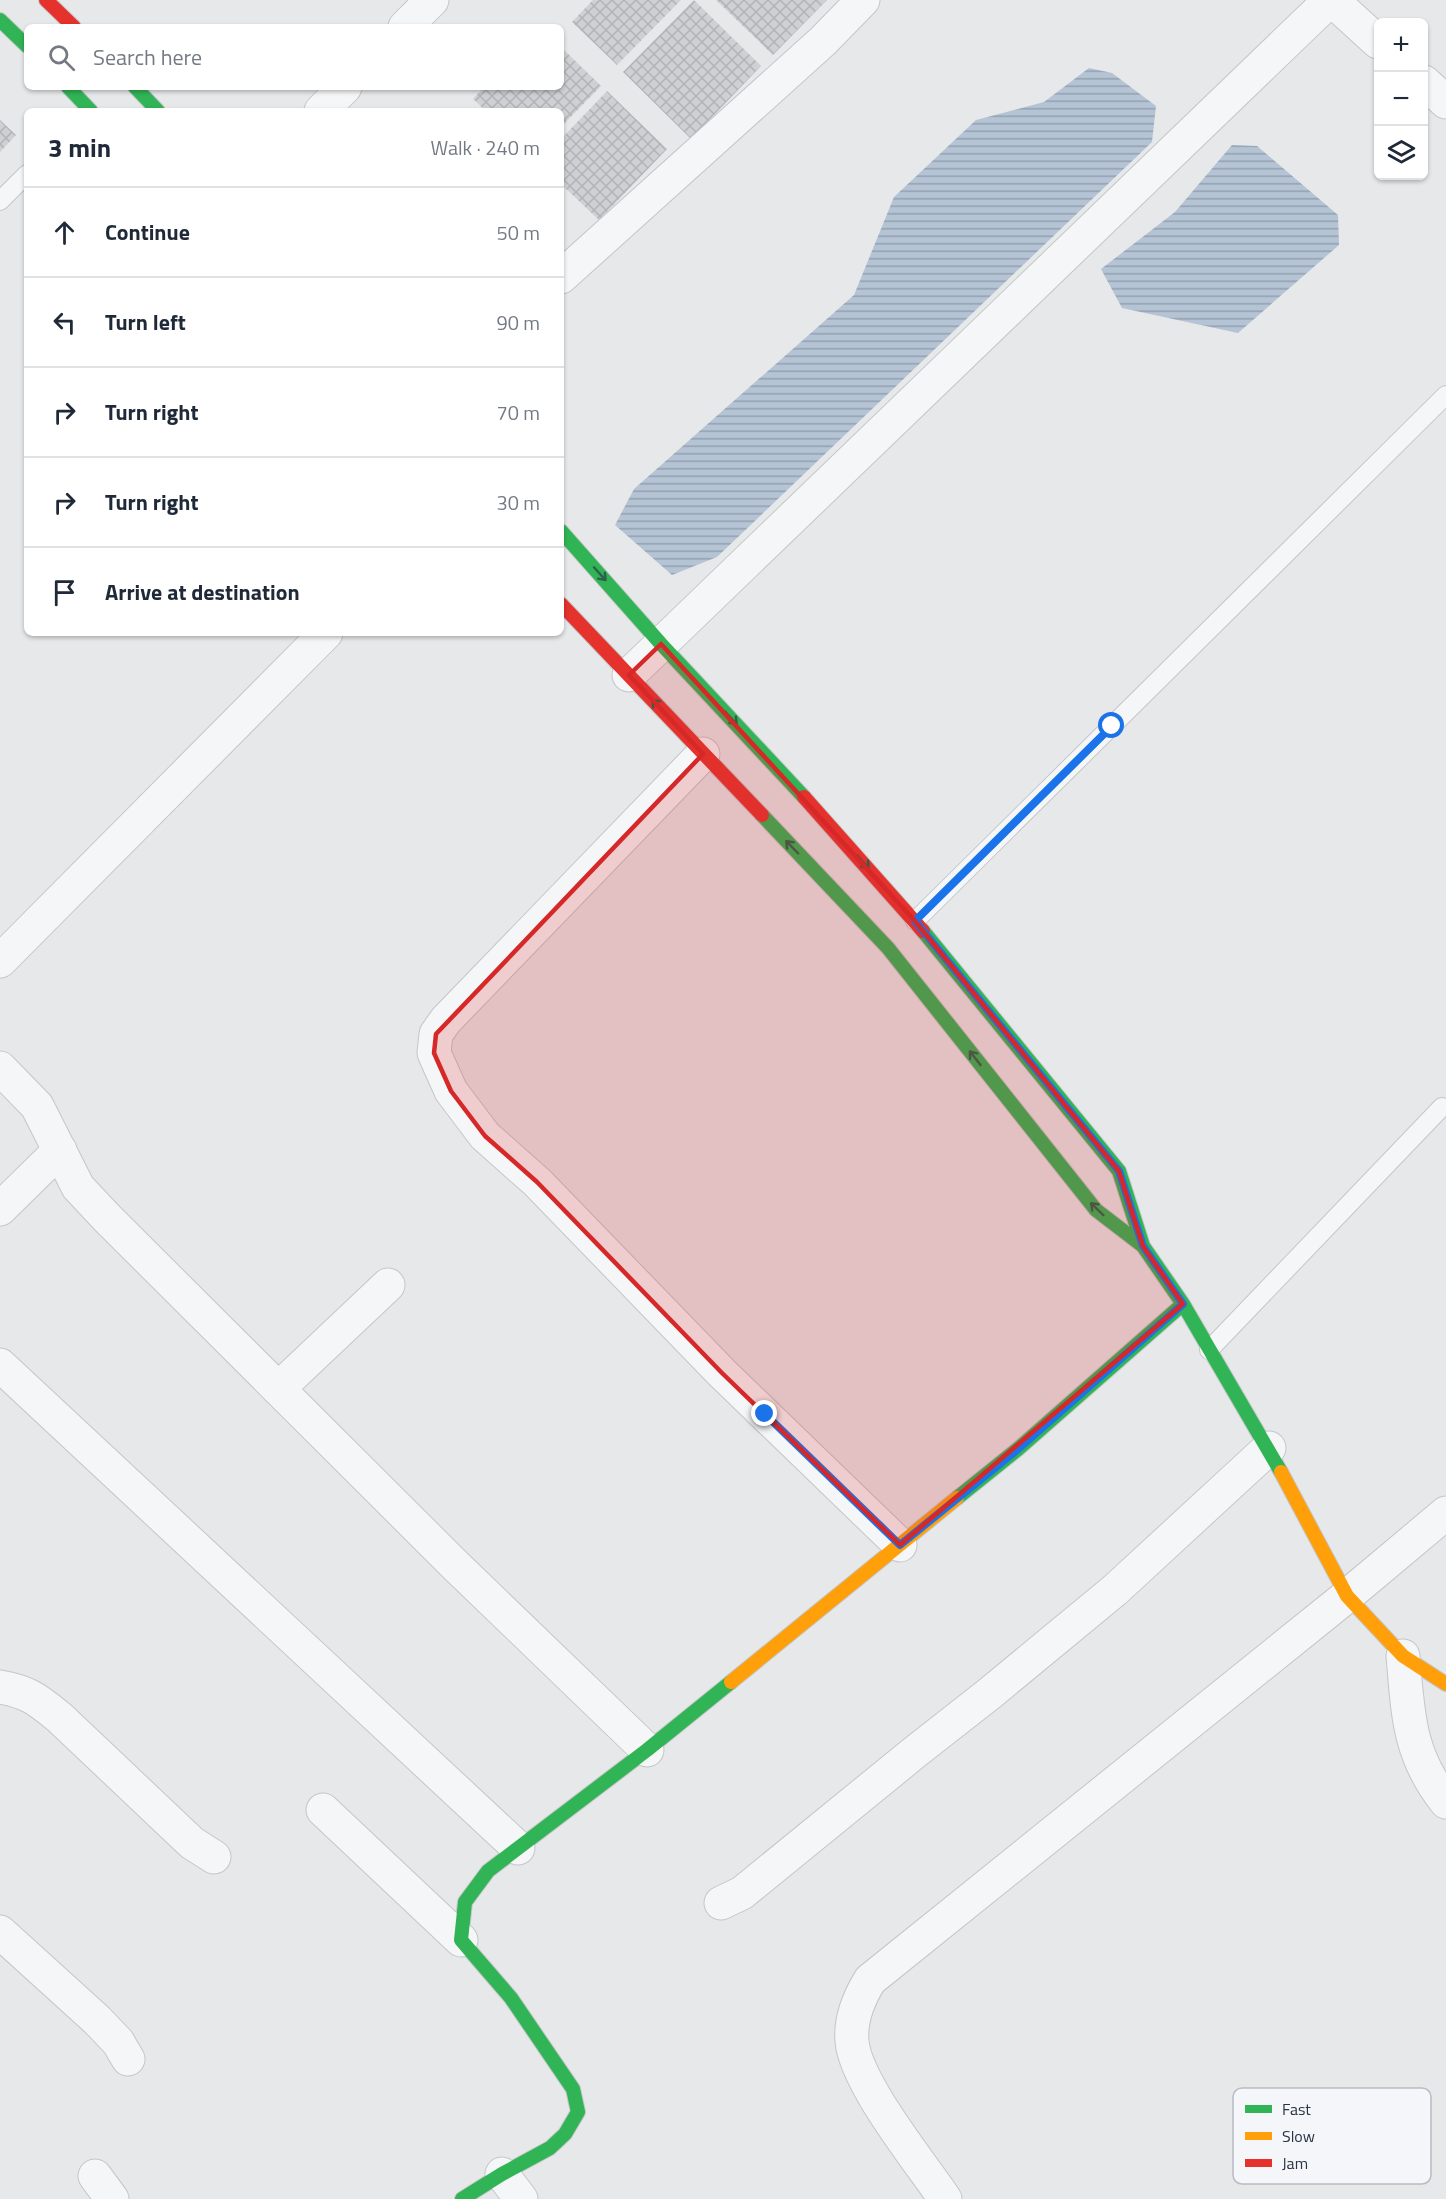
<!DOCTYPE html>
<html lang="en">
<head>
<meta charset="utf-8">
<style>
	:root { --surface:#fff; --page:#f6f6f7; --text:#1f2937; --muted:#747a83; --line:#e0e1e3 }
	body { margin:0; font-family:"Titillium Web",sans-serif; background:var(--page); color:var(--text) }
	.controls { position:absolute; right:18px; top:18px; display:grid; overflow:hidden; border-radius:9px; box-shadow:0 2px 4px #0004 }
	.controls button { width:54px; height:54px; display:grid; place-items:center; padding:0; border:0; border-bottom:2px solid var(--line); background:var(--surface); color:var(--text); font:30px sans-serif }
	.stop { position:absolute; width:18px; height:18px; margin:-14px; border:4px solid #1a73e8; border-radius:50%; background:#fff }
	.stop.end { background:#1a73e8; border-color:#fff; box-shadow:0 2px 6px #0008 }
	.list { margin:0; padding:0; list-style:none }
	h2 { display:flex; justify-content:space-between; align-items:center; height:78px; margin:0; padding:0 24px; font-size:26px }
	h2 small { font-size:20px; font-weight:400; color:var(--muted) }
	.list li { display:grid; grid-template-columns:39px 1fr auto; gap:18px; align-items:center; box-sizing:border-box; height:90px; padding:0 24px; border-top:2px solid var(--line) }
	.list b { display:block; font-size:22px; white-space:nowrap }
	.list em { font-size:20px; font-style:normal; color:var(--muted) }
	.icon { flex:none; width:33px; height:33px; fill:none; stroke:currentColor; stroke-width:2; stroke-linecap:round; stroke-linejoin:round }
	.map { position:relative; flex:none; width:1446px; height:2199px; overflow:hidden }
	.search { position:absolute; background:var(--surface); box-shadow:0 2px 4px #0004; left:24px; top:24px; width:540px; height:66px; display:flex; align-items:center; gap:15px; box-sizing:border-box; padding:0 21px; border-radius:9px; color:var(--muted); font-size:22px }
	.panel { position:absolute; background:var(--surface); box-shadow:0 2px 4px #0004; left:24px; top:108px; width:540px; height:528px; border-radius:9px }
	.map>svg:first-child { display:block }
	.water { fill:url(#water-rules) }
	.building { fill:url(#building-cross-hatch) }
	.lines { fill:none; stroke-linecap:round; stroke-linejoin:round }
	.lane-casing { stroke:#c4c6c8; stroke-width:20 }
	.street-casing { stroke:#c4c6c8; stroke-width:35 }
	.fast-casing { stroke:#c4c6c8; stroke-width:16 }
	.slow-casing { stroke:#c4c6c8; stroke-width:16 }
	.jam-casing { stroke:#c4c6c8; stroke-width:16 }
	.lane { stroke:#f5f6f7; stroke-width:18 }
	.street { stroke:#f5f6f7; stroke-width:33 }
	.fast { stroke:#30b455; stroke-width:14 }
	.slow { stroke:#ff9f0a; stroke-width:14 }
	.jam { stroke:#e5322d; stroke-width:14 }
	.oneway { stroke:#2d614b }
	.route { stroke:#1a73e8; stroke-width:8 }
	.marked { fill:#d62828; fill-opacity:0.2; stroke:#d62828; stroke-width:4.5; stroke-linejoin:round }
	.key { fill:#f4f6f9; stroke:#b8bcc3; stroke-width:1.5 }
	.key-label { font-size:16px; fill:#2b3445 }
</style>
</head>
<body>
<div class="map">
<svg width="1446" height="2199" viewBox="0 0 1446 2199">
	<defs>
		<pattern id="water-rules" width="6" height="5" patternUnits="userSpaceOnUse" patternTransform="scale(1.5)"><rect width="6" height="5" fill="#b4c4d5"/><path d="M0 2.5h6" fill="none" stroke="#93a0af"/></pattern>
		<pattern id="building-cross-hatch" width="8" height="8" patternUnits="userSpaceOnUse" patternTransform="scale(1.5)"><rect width="8" height="8" fill="#ced0d3"/><path d="M0 0l8 8M0 8l8-8" fill="none" stroke="#b1b3b6"/></pattern>
	</defs>
	<rect width="100%" height="100%" fill="#e6e8ea"/>
	<path class="water" d="M1089,68L1112,73L1156,106L1152,142L717,557L672,575L615,525L634,489L854,295L894,197L976,120L1044,102Z
		M1232,145L1257,146L1338,215L1339,245L1238,333L1122,308L1101,269L1175,212Z"/>
	<path class="building" d="M593,0H681L617,65L572,22Z
		M694,0L761,66L691,139L623,72Z
		M716,0H827L773,55Z
		M561,47L601,86L561,127V111H486L473,99L484,87H561Z
		M607,91L667,149L599,220L561,184V139Z
		M0,120L16,135L0,152Z"/>
	<g class="lines">
		<defs>
			<path id="lane" d="M0,201L27,174
				M915,921L1446,395
				M1209,1350L1442,1107"/>
			<path id="street" d="M1332,0L1378,42
				M405,27L432,0
				M1424,82L1446,102
				M321,111L345,87
				M561,277L823,41L863,0
				M629,675L1330,0
				M703,754L446,1020L436,1034L434,1053L451,1091L485,1136L537,1182L722,1373L900,1545
				M0,961L326,633
				M0,1068L37,1106L78,1187L107,1218L455,1565L647,1750
				M0,1209L60,1150
				M0,1365L518,1848
				M278,1389L388,1285
				M1403,1656C1408,1713 1408,1754 1446,1802
				M0,1687C29,1692 38,1700 60,1718L192,1843L214,1857
				M323,1810L461,1940
				M721,1903L742,1893L915,1752L989,1694L1115,1590L1269,1448
				M0,1932L97,2020L118,2042L128,2059
				M502,2174L521,2199
				M95,2176L112,2199
				M945,2199C920,2162 855,2082 852,2041C850,2019 859,1998 870,1980L1347,1596L1446,1513"/>
			<path id="fast" d="M0,20L27,46
				M68,87L91,111
				M135,87L158,111
				M561,531L661,644L804,797
				M762,815L888,948L1096,1210L1143,1246
				M923,931L1119,1171L1143,1246L1183,1304L1281,1472
				M957,1498L1018,1449L1183,1304
				M462,2199L502,2174L550,2148L565,2134L578,2112L573,2089L511,1998L461,1940L465,1902L488,1871L647,1750L731,1682"/>
			<path id="slow" d="M1281,1472L1347,1596L1403,1656L1446,1684
				M731,1682L957,1498"/>
			<path id="jam" d="M46,0L74,27
				M561,604L762,815
				M804,797L923,931"/>
		</defs>
		<use href="#lane" class="lane-casing"/>
		<use href="#street" class="street-casing"/>
		<use href="#fast" class="fast-casing"/>
		<use href="#slow" class="slow-casing"/>
		<use href="#jam" class="jam-casing"/>
		<use href="#lane" class="lane"/>
		<use href="#street" class="street"/>
		<use href="#fast" class="fast"/>
		<use href="#slow" class="slow"/>
		<use href="#jam" class="jam"/>
	</g>
	<defs><path id="oneway-shaft" d="M-6 0H5M1.5-3L5.5 0L1.5 3" fill="none" stroke-width="1.6" stroke-linecap="round" stroke-linejoin="round" transform="scale(1.5)"/></defs>
	<g class="oneway">
		<use href="#oneway-shaft" transform="translate(600 574) rotate(48)"/>
		<use href="#oneway-shaft" transform="translate(658 706) rotate(-133)"/>
		<use href="#oneway-shaft" transform="translate(731 718) rotate(47)"/>
		<use href="#oneway-shaft" transform="translate(792 847) rotate(-134)"/>
		<use href="#oneway-shaft" transform="translate(863 862) rotate(48)"/>
		<use href="#oneway-shaft" transform="translate(975 1058) rotate(-128)"/>
		<use href="#oneway-shaft" transform="translate(1097 1209) rotate(-136)"/>
	</g>
	<g class="lines">
		<path class="route" d="M765,1414L900,1545L1018,1449L1183,1304L1143,1246L1119,1171L915,921L1112,726"/>
	</g>
	<path class="marked" d="M661,644L915,921L1119,1171L1143,1246L1183,1304L900,1545L722,1373L537,1182L485,1136L451,1091L434,1053L436,1034L703,754L629,675Z"/>
	<rect x="1233" y="2088" width="198" height="96" rx="9" class="key"/>
	<rect x="1245" y="2105" width="27" height="8" fill="#30b455"/>
	<rect x="1245" y="2132" width="27" height="8" fill="#ff9f0a"/>
	<rect x="1245" y="2159" width="27" height="8" fill="#e5322d"/>
	<g class="key-label">
		<text x="1282" y="2115">Fast</text>
		<text x="1282" y="2142">Slow</text>
		<text x="1282" y="2169">Jam</text>
	</g>
</svg>
<div class="controls">
<button>+</button>
<button>−</button>
<button><svg class="icon" aria-label="layers" viewBox="0 0 24 24"><path d="M12 4l9 5-9 5-9-5zM3 14l9 5 9-5"/></svg></button>
</div>
<div class="stop" style="left:1112px;top:726px"></div>
<div class="stop end" style="left:765px;top:1414px"></div>
<div class="search"><svg class="icon" aria-label="search" viewBox="0 0 24 24"><circle cx="10" cy="10" r="6"/><path d="M15 15l6 6"/></svg>Search here</div>
<section class="panel">
<h2>3 min<small>Walk · 240 m</small></h2>
<ul class="list">
<li><svg class="icon" aria-label="ahead" viewBox="0 0 24 24"><path d="M12 20V5M6 11l6-6 6 6"/></svg><div><b>Continue</b></div><em>50 m</em></li>
<li><svg class="icon" aria-label="left" viewBox="0 0 24 24"><path d="M17 20v-9H6M10 6l-5 5 5 5"/></svg><div><b>Turn left</b></div><em>90 m</em></li>
<li><svg class="icon" aria-label="right" viewBox="0 0 24 24"><path d="M7 20v-9h11M14 6l5 5-5 5"/></svg><div><b>Turn right</b></div><em>70 m</em></li>
<li><svg class="icon" aria-label="right" viewBox="0 0 24 24"><path d="M7 20v-9h11M14 6l5 5-5 5"/></svg><div><b>Turn right</b></div><em>30 m</em></li>
<li><svg class="icon" aria-label="arrive" viewBox="0 0 24 24"><path d="M6 21V4h12l-3 4 3 4H6"/></svg><div><b>Arrive at destination</b></div></li>
</ul>
</section>
</div>
</body>
</html>
